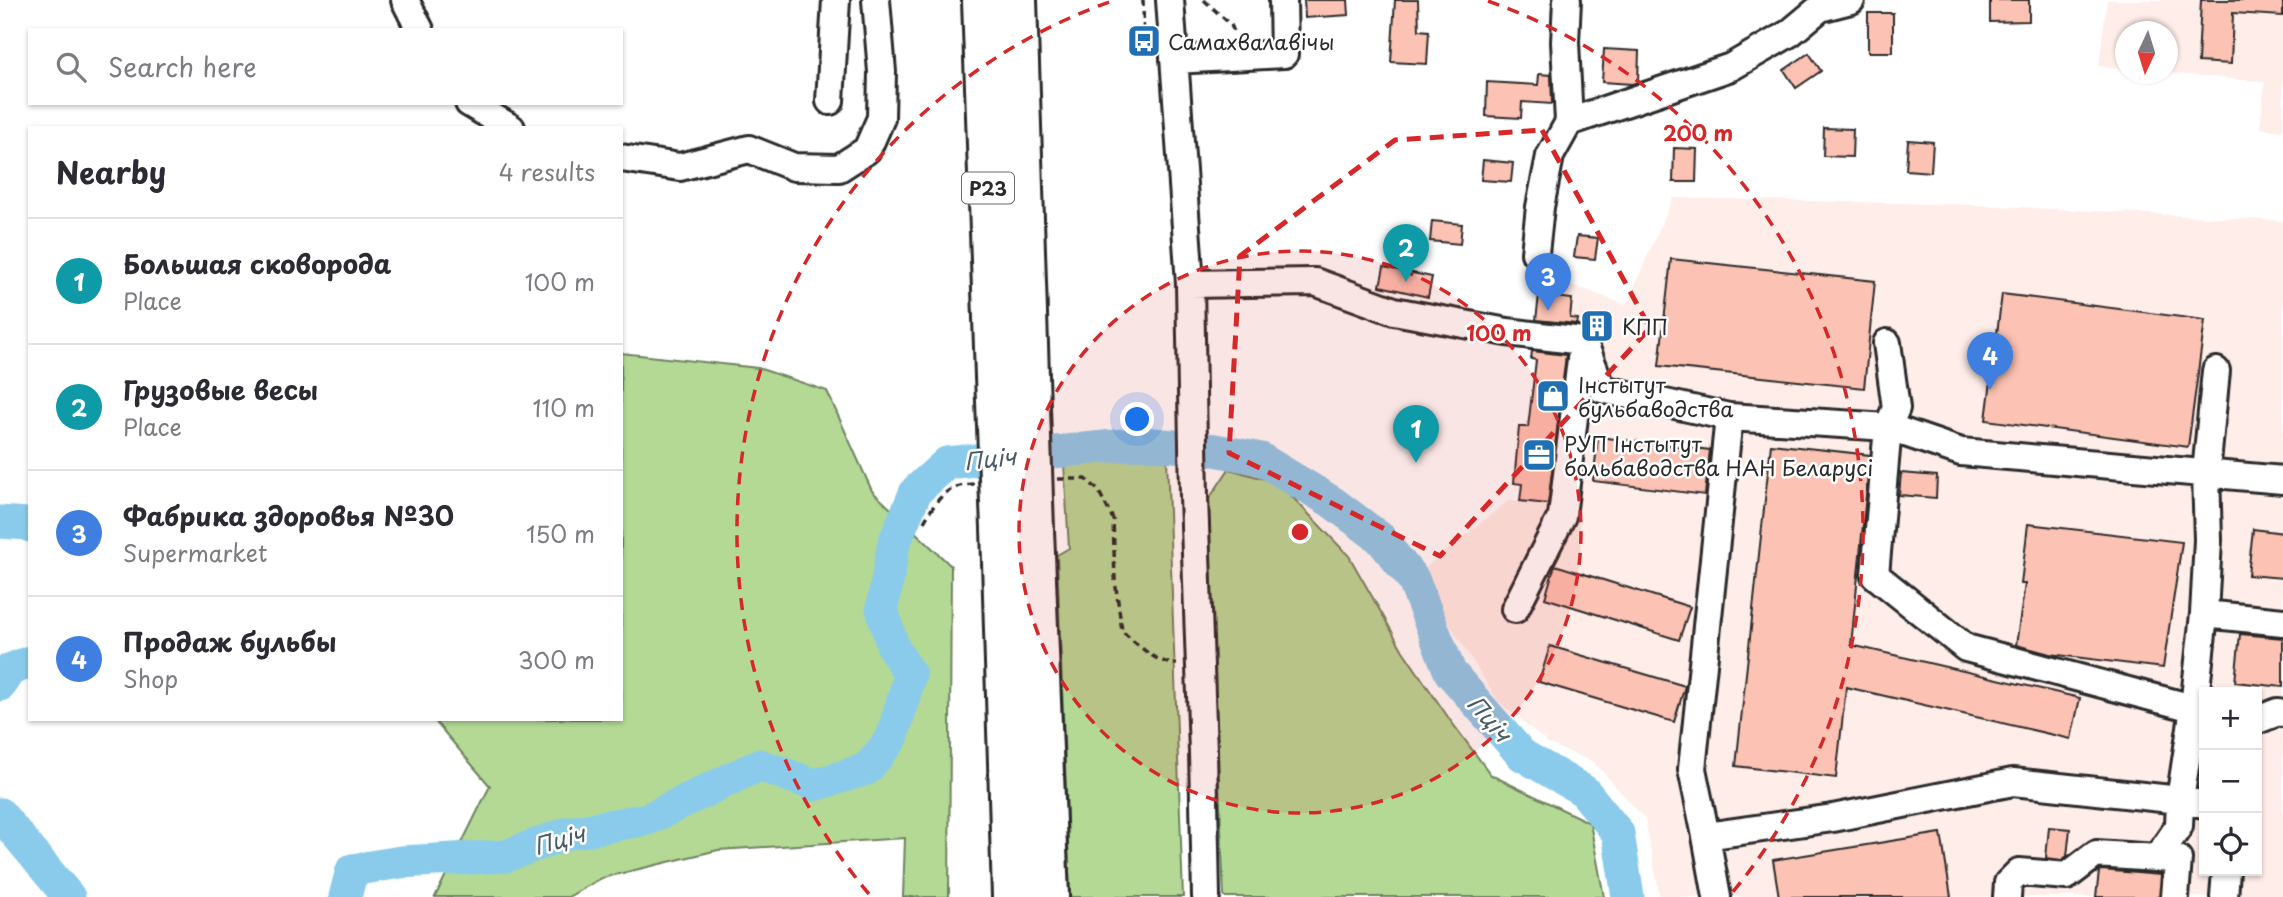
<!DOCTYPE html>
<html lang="en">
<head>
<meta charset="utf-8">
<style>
	:root { --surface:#fff; --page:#f7f7f7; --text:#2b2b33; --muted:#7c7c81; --line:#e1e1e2; --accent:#1f6fb2 }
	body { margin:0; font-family:"Playpen Sans",sans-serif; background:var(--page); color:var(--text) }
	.controls { position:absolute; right:21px; bottom:21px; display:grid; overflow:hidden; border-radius:0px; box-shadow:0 2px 5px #0004 }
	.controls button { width:63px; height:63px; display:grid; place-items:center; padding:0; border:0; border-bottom:2px solid var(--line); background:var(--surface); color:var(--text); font:35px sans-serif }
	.compass { position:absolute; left:2115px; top:21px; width:63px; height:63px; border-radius:50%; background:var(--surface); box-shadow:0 2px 5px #0004; rotate:184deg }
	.you { position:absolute; left:1138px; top:420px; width:24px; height:24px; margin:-18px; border:5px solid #fff; border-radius:50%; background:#1a73e8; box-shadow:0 0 0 10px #1a73e833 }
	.badge { display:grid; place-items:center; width:46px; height:46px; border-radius:50%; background:var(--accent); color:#fff; font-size:23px; font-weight:700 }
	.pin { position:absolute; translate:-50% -58px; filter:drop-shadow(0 2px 4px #0008) }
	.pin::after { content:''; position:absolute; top:37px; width:24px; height:21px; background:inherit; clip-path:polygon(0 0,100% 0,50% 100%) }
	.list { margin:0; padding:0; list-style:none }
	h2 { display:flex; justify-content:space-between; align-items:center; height:91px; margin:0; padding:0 28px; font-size:30px }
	h2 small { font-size:23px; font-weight:400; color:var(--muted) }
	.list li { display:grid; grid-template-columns:46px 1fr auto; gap:21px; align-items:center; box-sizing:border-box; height:126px; padding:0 28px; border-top:2px solid var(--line) }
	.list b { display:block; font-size:26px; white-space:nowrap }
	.list p { margin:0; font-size:23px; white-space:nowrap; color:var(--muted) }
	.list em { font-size:23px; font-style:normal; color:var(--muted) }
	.icon { flex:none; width:38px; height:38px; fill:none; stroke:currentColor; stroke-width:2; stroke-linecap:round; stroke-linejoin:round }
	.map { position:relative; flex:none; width:2283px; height:897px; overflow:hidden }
	.search { position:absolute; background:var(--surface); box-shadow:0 2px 5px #0004; left:28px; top:28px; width:595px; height:77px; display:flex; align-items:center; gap:18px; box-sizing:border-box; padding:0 24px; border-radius:0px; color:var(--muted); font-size:26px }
	.panel { position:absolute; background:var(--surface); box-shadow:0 2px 5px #0004; left:28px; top:126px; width:595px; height:595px; border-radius:0px }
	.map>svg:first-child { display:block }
	.built { fill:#feede8; fill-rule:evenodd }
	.green { fill:#b3d995; stroke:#6f8260; stroke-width:2 }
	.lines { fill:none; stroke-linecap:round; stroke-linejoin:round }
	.river { stroke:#8acbeb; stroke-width:33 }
	.building { fill:#fcc2b3; stroke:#2b2b2b; stroke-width:2 }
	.minor-casing { stroke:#2b2b2b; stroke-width:32 }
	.highway-casing { stroke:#2b2b2b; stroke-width:44 }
	.path { stroke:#2b2b2b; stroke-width:3.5; stroke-dasharray:7 5; stroke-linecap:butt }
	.minor { stroke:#fff; stroke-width:26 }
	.highway { stroke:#fff; stroke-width:38 }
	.highway-bridge-casing { stroke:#2b2b2b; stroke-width:44; stroke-linecap:butt }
	.highway-bridge { stroke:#fff; stroke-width:38 }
	.marked { fill:none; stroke:#d62828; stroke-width:5; stroke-dasharray:14 9; stroke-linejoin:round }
	.ring { fill:none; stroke:#d62828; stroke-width:3.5; stroke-dasharray:12 9 }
	.labels { text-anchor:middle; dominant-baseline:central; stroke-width:5; stroke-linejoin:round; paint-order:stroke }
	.shield { fill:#fff; stroke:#6b6b6b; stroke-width:2 }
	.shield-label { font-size:19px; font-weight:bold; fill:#2b2b2b }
	.poi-label { font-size:21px; fill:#2b2b2b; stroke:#fff; text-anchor:start }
	.water-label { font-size:23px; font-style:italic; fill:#485b65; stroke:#fff }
	.centre { fill:#d62828; stroke:#fff; stroke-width:3.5 }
	.ring-label { font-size:21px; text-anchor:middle; font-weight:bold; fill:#d62828; stroke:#fff; stroke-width:5; stroke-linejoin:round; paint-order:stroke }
</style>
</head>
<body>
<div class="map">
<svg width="2283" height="897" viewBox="0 0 2283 897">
	<rect width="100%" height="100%" fill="#fff"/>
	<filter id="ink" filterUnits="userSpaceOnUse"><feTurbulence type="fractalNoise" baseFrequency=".0143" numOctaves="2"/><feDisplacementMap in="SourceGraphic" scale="14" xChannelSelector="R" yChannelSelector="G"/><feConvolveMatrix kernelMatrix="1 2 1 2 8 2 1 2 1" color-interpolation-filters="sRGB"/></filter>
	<g filter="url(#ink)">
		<path class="built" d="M2107,0H2283V131L2260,128L2265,82L2168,73V32H2126L2125,69L2099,66Z
			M1673,198L1978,205L2283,221V897H1660L1645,819L1594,762L1549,744L1498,701L1418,574L1508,501H1521L1522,484L1514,483L1519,427H1528L1536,360L1531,359L1543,274L1626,305ZM2204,692H2257V871H2204Z"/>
		<path class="green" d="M621,353L758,368L827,391L872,491L951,566L949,897H903L905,838L718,850L602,878L568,897H435L490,786L433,719H621Z
			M1141,452L1167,457L1183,897H1070L1057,555L1069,548L1064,463Z
			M1229,469L1279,483L1349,556L1403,651L1450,720L1491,775L1590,823L1604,897H1224L1207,502Z"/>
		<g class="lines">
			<path class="river" d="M0,522L28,524L30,526
				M0,685L9,670L30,662
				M0,814L69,897
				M345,897L352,870L401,862L506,856L568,833L648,819L759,765L815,785L867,769L892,738L910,675L893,647L882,609L894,543L916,491L947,463L1143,443L1215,450L1261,459L1332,502L1380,538L1413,579L1450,672L1522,755L1584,791L1618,833L1628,897"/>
		</g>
		<path class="building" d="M1304,0H1348L1349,15L1305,18Z
			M1395,0H1418L1419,30L1429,31L1427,64L1391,62Z
			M1990,0H2029V21L1990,22Z
			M2201,0H2283V16L2233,13L2231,64L2198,62Z
			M1868,13H1893V52H1868Z
			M1604,49L1639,51L1638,82L1632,84L1602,82Z
			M1809,53L1821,71L1796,88L1784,70Z
			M1539,74L1551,75L1552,104L1522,102L1521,118L1486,116L1487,82L1538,85Z
			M1824,128L1853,129L1852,157L1823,156Z
			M1908,140L1933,142L1931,172L1906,170Z
			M1674,148L1697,149L1696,182H1673Z
			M1483,160L1513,163L1511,182L1481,180Z
			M1432,221L1462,224L1460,244L1430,241Z
			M1577,236L1598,238L1595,259L1574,257Z
			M1671,259L1875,281L1864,388L1659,366Z
			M1384,267L1432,277L1428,297L1380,286Z
			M2002,294L2205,320L2188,447L1986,420Z
			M1539,295L1572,299L1570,318L1578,319L1577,324L1536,320Z
			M1532,351L1566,355L1548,504L1520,501L1522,484L1514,483L1519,427H1528L1536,360L1531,359Z
			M1598,437L1710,450L1705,495L1593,481Z
			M1771,444L1870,455L1851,645L2080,698L2071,739L1846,687L1836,778L1736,766Z
			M1901,473L1937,476L1936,498L1899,495Z
			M2028,524L2182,542L2163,668L2050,654L2016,645L2025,584H2021Z
			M2253,529L2283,533V578L2248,575Z
			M1555,565L1690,607L1679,640L1545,598Z
			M2240,634L2283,638V687L2235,682Z
			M1550,646L1685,686L1674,722L1539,682Z
			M2049,827L2070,829L2067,856L2062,860L2046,858Z
			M1941,833L1951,897H1779L1773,860Z
			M2101,870L2161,875L2159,897H2096L2099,872Z"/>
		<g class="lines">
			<defs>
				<path id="minor" d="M405,0L420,30
					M1170,0L1190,284L1194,497L1203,752L1206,897
					M1567,0L1565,42L1569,122
					M1174,60L1284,54L1283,0
					M830,101L836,0
					M469,103L511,128
					M1569,122L1731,67L1790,33L1820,8L1851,0
					M621,158L680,167L749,149L794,167L839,168L867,150L881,118L882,72L876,0
					M1535,253L1540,207L1550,156L1569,122
					M1190,284L1315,282L1394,311L1507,332L1583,341L1602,389L1729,417L1888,427L1961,452L2283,480
					M1887,343L1896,408L1888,427L1875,575L1966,648L2204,711
					M1729,417L1692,769L1706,836L1833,818L2013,782L2180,800L2194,708L2204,614L2208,540L2206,473L2216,371
					M1515,609L1562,516L1583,343
					M2204,614L2283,622
					M2257,720L2278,712L2283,713
					M1706,836L1717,897
					M2007,897L2008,883L2019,872L2067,876L2096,854L2157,858
					M2175,897L2178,859L2157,858L2179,826L2180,800L2204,804
					M2224,897L2226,871"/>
				<path id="highway" d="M982,0L995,376
					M1017,0L1029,376
					M1001,528L1012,897
					M1034,530L1049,897"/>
			</defs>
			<use href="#minor" class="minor-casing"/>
			<use href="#highway" class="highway-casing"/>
			<path class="path" d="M1143,0L1144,60
				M1204,0L1231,25L1235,34
				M1058,479H1086L1098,490L1113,519L1115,580L1122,631C1137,644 1156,664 1177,664
				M924,522C937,499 946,485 974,484"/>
			<use href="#minor" class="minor"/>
			<use href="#highway" class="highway"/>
			<defs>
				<path id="highway-bridge" d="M995,376L1001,528
					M1029,376L1034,530"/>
			</defs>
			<use href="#highway-bridge" class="highway-bridge-casing"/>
			<use href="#highway-bridge" class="highway-bridge"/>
		</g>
	</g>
	<path class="marked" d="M1542,130L1650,328L1440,556L1229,453L1240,256L1395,140Z"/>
	<circle cx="1300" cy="532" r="281" fill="#d62828" fill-opacity=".12"/>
	<g class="ring">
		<circle cx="1300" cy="532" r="281"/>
		<path d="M869 894A563 563 0 0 1 1112 1M1488 1A563 563 0 0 1 1731 894"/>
	</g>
	<defs>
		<symbol id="bus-square" viewBox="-11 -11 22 22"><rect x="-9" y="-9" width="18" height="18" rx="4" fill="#1f6fb2" stroke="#fff"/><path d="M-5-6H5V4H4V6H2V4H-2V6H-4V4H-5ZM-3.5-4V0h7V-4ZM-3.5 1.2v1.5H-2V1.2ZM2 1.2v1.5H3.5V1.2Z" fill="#fff"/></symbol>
		<symbol id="building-square" viewBox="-11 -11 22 22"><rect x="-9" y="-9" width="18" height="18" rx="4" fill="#1f6fb2" stroke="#fff"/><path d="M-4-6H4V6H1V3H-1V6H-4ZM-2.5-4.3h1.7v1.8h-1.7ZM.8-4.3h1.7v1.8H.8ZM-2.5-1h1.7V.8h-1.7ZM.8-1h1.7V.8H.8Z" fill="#fff"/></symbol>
		<symbol id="shop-square" viewBox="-11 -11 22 22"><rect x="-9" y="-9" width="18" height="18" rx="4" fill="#1f6fb2" stroke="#fff"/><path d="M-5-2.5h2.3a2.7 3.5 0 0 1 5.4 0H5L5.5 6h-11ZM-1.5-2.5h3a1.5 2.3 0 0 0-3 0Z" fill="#fff"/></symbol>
		<symbol id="office-square" viewBox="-11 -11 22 22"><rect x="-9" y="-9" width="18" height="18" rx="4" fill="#1f6fb2" stroke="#fff"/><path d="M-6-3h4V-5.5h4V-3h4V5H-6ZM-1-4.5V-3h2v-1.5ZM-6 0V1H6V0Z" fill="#fff"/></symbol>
	</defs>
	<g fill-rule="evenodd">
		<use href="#bus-square" x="1125" y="22" width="38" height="38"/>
		<use href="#building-square" x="1578" y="307" width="38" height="38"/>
		<use href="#shop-square" x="1534" y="377" width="38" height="38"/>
		<use href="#office-square" x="1520" y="436" width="38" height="38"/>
	</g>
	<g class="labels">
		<rect class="shield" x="962" y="172.5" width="52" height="31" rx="5"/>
		<g class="shield-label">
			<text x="988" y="188">Р23</text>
		</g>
		<g class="poi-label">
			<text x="1168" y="41">Самахвалавічы</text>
			<text x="1622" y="326">КПП</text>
			<text x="1578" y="384">Інстытут<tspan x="1578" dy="24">бульбаводства</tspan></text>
			<text x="1564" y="443">РУП Інстытут<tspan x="1564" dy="24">больбаводства НАН Беларусі</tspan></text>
		</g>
		<g class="water-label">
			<text transform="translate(990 458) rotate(-6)">Пціч</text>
			<text transform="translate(1490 718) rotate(49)">Пціч</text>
			<text transform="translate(559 839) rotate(-16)">Пціч</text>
		</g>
	</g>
	<circle cx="1300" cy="532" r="10" class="centre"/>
	<g class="ring-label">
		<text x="1698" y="141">200 m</text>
		<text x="1499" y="341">100 m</text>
	</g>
</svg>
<div class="controls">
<button>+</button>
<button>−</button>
<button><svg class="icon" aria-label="locate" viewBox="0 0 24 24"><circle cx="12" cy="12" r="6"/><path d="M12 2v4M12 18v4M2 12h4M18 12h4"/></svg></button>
</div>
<svg class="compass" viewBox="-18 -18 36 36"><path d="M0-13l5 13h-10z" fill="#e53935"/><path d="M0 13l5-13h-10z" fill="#7c7c81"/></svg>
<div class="you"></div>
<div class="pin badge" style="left:1416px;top:463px;background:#0f9aa8">1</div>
<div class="pin badge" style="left:1406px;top:282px;background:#0f9aa8">2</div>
<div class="pin badge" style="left:1548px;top:311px;background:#3f7fe0">3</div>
<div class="pin badge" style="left:1990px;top:390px;background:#3f7fe0">4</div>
<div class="search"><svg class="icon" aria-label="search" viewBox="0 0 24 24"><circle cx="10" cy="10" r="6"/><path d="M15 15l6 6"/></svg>Search here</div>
<section class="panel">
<h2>Nearby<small>4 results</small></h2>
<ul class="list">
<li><span class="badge" style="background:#0f9aa8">1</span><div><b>Большая сковорода</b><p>Place</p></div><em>100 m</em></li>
<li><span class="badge" style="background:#0f9aa8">2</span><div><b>Грузовые весы</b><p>Place</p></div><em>110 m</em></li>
<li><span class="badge" style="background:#3f7fe0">3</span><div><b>Фабрика здоровья №30</b><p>Supermarket</p></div><em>150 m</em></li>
<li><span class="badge" style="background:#3f7fe0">4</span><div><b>Продаж бульбы</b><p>Shop</p></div><em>300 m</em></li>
</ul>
</section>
</div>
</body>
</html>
